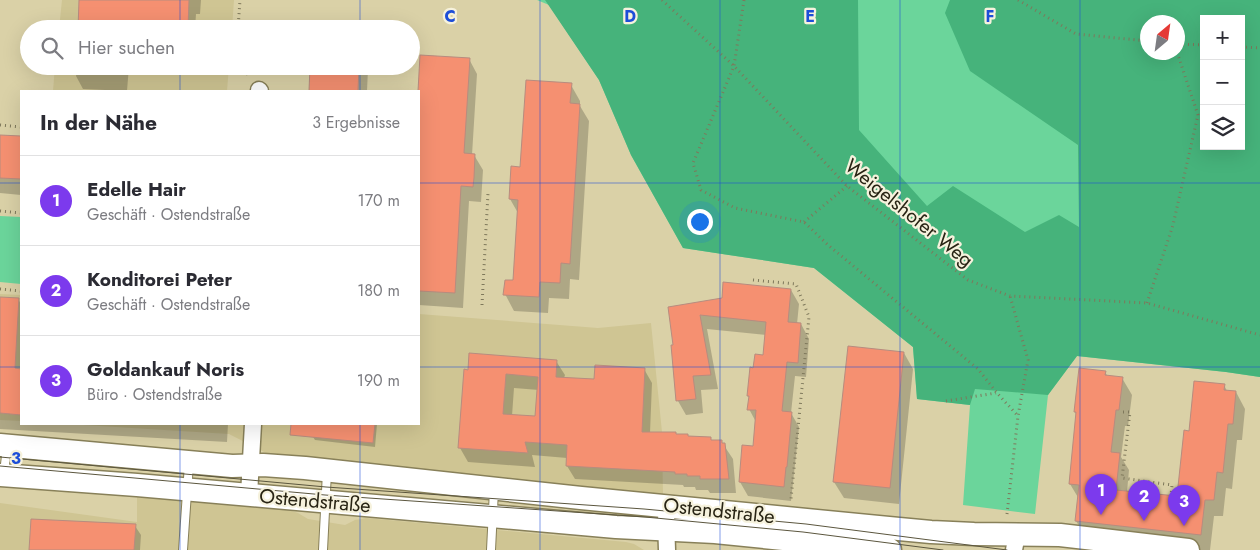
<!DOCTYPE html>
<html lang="de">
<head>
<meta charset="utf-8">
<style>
	:root { --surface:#fff; --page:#f7f7f7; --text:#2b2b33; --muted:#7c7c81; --line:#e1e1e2; --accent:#7c3aed }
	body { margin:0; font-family:Jost,sans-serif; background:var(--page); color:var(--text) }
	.controls { position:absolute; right:15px; top:15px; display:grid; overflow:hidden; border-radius:0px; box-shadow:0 5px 20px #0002 }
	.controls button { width:45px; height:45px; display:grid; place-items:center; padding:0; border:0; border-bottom:1px solid var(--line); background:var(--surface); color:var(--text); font:25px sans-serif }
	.compass { position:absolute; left:1140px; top:15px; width:45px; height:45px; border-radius:50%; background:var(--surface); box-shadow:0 5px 20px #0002; rotate:29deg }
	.you { position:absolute; left:699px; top:221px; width:18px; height:18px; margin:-12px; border:4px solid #fff; border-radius:50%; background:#1a73e8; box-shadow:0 0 0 8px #1a73e833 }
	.badge { display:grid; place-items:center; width:32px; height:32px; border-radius:50%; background:var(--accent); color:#fff; font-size:16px; font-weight:700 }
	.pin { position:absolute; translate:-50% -41px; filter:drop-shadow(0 1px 2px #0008) }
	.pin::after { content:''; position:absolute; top:26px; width:18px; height:15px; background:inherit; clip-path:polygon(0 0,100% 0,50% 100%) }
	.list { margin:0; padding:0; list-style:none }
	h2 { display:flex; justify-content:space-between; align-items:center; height:65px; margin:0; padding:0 20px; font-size:21px }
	h2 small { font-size:16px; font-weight:400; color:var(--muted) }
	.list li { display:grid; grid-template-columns:32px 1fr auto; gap:15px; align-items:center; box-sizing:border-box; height:90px; padding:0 20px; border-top:1px solid var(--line) }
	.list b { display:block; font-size:19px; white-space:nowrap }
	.list p { margin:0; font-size:16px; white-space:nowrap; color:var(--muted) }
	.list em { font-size:16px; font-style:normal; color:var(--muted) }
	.icon { flex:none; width:28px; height:28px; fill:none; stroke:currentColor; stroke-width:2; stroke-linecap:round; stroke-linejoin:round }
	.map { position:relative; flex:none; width:1260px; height:550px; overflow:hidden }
	.search { position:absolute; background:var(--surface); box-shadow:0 5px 20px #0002; left:20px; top:20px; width:400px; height:55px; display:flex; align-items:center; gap:12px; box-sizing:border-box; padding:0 18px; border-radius:28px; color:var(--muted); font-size:19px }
	.panel { position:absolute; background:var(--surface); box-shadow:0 5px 20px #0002; left:20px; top:90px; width:400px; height:335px; border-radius:0px }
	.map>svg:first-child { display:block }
	.built { fill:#cfc593 }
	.green { fill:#6bd59b; fill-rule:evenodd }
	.forest { fill:#46b37b; fill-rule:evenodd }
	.shadow { fill:#0003; fill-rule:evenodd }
	.building { fill:#f59071; stroke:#b78c7f; fill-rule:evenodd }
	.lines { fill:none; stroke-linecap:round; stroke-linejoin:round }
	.lane-casing { stroke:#888059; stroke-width:10 }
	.street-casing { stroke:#888059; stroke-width:19 }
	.secondary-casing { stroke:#888059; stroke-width:25 }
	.path { stroke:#7e785b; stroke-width:3; stroke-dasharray:1 4; stroke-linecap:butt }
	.lane { stroke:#fff; stroke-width:8 }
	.street { stroke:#fff; stroke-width:16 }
	.secondary { stroke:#fff; stroke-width:22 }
	.tram { stroke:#5b563e; stroke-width:1 }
	.grid { fill:none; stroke:#1d4ed8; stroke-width:1; stroke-opacity:0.55 }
	.labels { text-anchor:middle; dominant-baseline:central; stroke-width:4.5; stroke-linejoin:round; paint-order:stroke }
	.street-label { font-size:20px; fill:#282414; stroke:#f6f2dd }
	.grid-label { font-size:16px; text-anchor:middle; font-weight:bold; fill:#1d4ed8; stroke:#f6f2dd; stroke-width:4.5; stroke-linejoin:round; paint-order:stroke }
</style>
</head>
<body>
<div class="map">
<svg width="1260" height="550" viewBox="0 0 1260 550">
	<rect width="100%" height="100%" fill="#dad1a7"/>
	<path class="built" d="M62,0H234L232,29H59Z
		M55,66H229L227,91H53Z
		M0,294L21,295V421L0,420Z
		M419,314L598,328L651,323L662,432L663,496L270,455L229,434L67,424H419Z
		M137,497L258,505L283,508L298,513L308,519L345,525L355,520L366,518L626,542L634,544L644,550H0V503L137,522Z"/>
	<path class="green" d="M537,0H1260V377L1226,372L1077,356L1048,395L1035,514L963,505L970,405L917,399L913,347L814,268L683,248L631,155L599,80L549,5ZM1204,19H1241V146H1204ZM1148,22H1178V52H1148Z
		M0,216L21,217V284L0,282Z"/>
	<path class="forest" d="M545,0H858L859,130L927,206L953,186L1025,232L1059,215L1079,227L1078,145L970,71L945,13L950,0H1260V377L1226,372L1077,356L1048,395L975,389L970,405L917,399L913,347L814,268L683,248L631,155L599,80ZM1204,19H1241V146H1204ZM1148,22H1178V52H1148Z"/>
	<path class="shadow" d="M81,0H201L200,14H196L195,29H79Z
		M469,59L477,74L472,155H474L483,170L481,202L469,201L463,308L419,305V102Z
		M77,66H129L127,91L83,89L76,76Z
		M312,66H366L368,69L367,91H310Z
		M571,85L580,101V106L589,121L579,280L570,279L569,299L549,298L548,313L514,311L505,294L514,281L518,213L510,199L521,168Z
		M0,137L21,138V195L0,193Z
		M791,290L799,304L797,324H801L809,339L806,377L795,376L791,413L799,427L791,501L748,496L740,482L754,447L756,422L749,409L750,398L748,396L764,356L766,335L707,329L718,389L701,390L703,413L686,415L678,401L674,346L669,308Z
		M0,298L18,299L21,304V424H228L227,442L0,429Z
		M904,353L913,369L899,504L844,498L834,482Z
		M556,361L565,375L564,378L596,381L644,369L652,383L650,433L710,438L712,441H721L733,459L736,493H710L708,490H696L695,487H684L683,485L575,479L567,466V458L532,455L535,467L468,462L460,448L466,371ZM514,388L539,390L537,418L512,416Z
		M1105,372L1108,377L1122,378L1132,395L1128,426H1125L1121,457L1129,470L1127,492L1178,498L1190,432L1224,385L1227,391L1236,392L1245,409L1242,440H1237L1232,489L1226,488L1223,516H1214L1210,550H1200L1086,537L1076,521L1079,499L1070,484L1077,416L1075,412Z
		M315,424H377L375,447L315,440L313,437Z
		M135,526L141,535L140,550H30Z"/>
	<path class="building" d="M79,0H189L188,29L124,25V29H78Z
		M420,55L470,58L464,153L475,154L474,178L473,187L461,186L455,293L419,291L418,91Z
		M310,66H359L358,91H309Z
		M526,80L572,83L570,103L580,104L570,264L561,263L560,283L540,282L539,297L503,295L505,280H513L518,200L509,199L511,166L520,167Z
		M0,135L21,136V179L0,178Z
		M723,282L791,289L788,322L801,323L798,363L787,362L782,411L792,412L787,467H786L784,487L739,482L742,445L753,446L756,410H747L749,396H747L750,367L753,368L755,354L763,355L766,322L700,315L711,375L693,376L696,399L676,401L671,345H673L668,307L722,298Z
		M0,297L19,298L15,368L21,369V415L0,413Z
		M848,346L904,352L890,488L833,482Z
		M469,353L557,360L556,377L594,379L595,365L645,368L642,432H676V434H688V436L711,437V440H722V443H725L729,479H700V476H687V474H675V472L566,466L567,445L525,442L528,453L458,448L464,369L468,370ZM506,374L538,377L535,416L503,414Z
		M1079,368L1106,371L1105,375L1123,377L1119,410H1116L1111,452L1120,453L1116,490L1177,496L1184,430L1189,431L1194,381L1225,384L1224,390L1236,391L1233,424H1228L1223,473L1217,472L1214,500H1205L1201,535L1075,521L1079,485L1069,484L1076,412H1074Z
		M291,424H375L373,443L290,435Z
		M31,519L136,524L134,550H29Z"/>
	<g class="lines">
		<defs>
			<path id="lane" d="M4,473L7,447
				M183,550L189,464
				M323,550L327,472
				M491,550L494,490"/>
			<path id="street" d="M259,90L260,91
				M249,495L253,424
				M667,550L666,520L667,506
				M1014,550L1017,534"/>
			<path id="secondary" d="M0,445L232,466L263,465L305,468L581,498L899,529L931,532L974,534L1060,535L1188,550
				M0,475L137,485L616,527L715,532L890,550"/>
		</defs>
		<use href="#lane" class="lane-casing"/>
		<use href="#street" class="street-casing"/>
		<use href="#secondary" class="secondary-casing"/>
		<path class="path" d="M662,0L734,66L847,186L968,280L1010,296L1147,303L1260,335
			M744,0L734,66L693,163L701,190L735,208L804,222L828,245L978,369L997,393L1018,416
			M1018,0L1076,34L1148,41
			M238,29L240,0
			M1178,44L1204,45
			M1241,47L1260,48
			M241,66L250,77
			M0,125L21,127
			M0,211L21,213
			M804,222L847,186
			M753,280L796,284L809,317L791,499
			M0,289L21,291
			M1147,303L1173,225L1198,115L1177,52
			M482,305L488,193
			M946,401L996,393
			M1123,412H1130L1122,478L1172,485L1171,496
			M1007,514L1018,416L1028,360L1010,296"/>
		<use href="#lane" class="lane"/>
		<use href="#street" class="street"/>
		<use href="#secondary" class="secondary"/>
		<path class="tram" d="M0,457L326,487L644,509L806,524L1007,550
			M0,466L325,495L645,517L803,532L943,550"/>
	</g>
	<path class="grid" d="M180,0V29M360,0V29M540,0V550M720,0V550M900,0V550M1080,0V550M180,66V91M360,66V91M0,183H21M419,183H1260M0,367H21M419,367H1260M180,424V550M360,424V550"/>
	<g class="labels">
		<g class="street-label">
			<text transform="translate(909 213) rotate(39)">Weigelshofer Weg</text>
			<text transform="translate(315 501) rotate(5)">Ostendstraße</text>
			<text transform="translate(719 511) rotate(6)">Ostendstraße</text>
		</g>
	</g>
	<g class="grid-label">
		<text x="450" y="22">C</text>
		<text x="630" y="22">D</text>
		<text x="810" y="22">E</text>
		<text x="990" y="22">F</text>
		<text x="16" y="464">3</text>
	</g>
</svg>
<div class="controls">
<button>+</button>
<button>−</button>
<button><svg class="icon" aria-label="layers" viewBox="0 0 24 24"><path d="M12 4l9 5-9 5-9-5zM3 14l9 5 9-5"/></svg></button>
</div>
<svg class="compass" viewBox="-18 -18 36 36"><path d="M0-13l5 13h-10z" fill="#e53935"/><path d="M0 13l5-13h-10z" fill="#7c7c81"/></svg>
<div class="you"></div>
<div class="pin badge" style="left:1101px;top:515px">1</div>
<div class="pin badge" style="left:1144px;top:521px">2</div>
<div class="pin badge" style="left:1184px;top:526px">3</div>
<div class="search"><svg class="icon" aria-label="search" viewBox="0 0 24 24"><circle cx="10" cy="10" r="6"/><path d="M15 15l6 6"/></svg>Hier suchen</div>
<section class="panel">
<h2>In der Nähe<small>3 Ergebnisse</small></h2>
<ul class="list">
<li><span class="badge">1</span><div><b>Edelle Hair</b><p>Geschäft · Ostendstraße</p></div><em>170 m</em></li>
<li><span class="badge">2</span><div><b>Konditorei Peter</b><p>Geschäft · Ostendstraße</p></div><em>180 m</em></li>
<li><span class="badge">3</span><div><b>Goldankauf Noris</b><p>Büro · Ostendstraße</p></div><em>190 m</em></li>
</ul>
</section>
</div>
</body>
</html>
